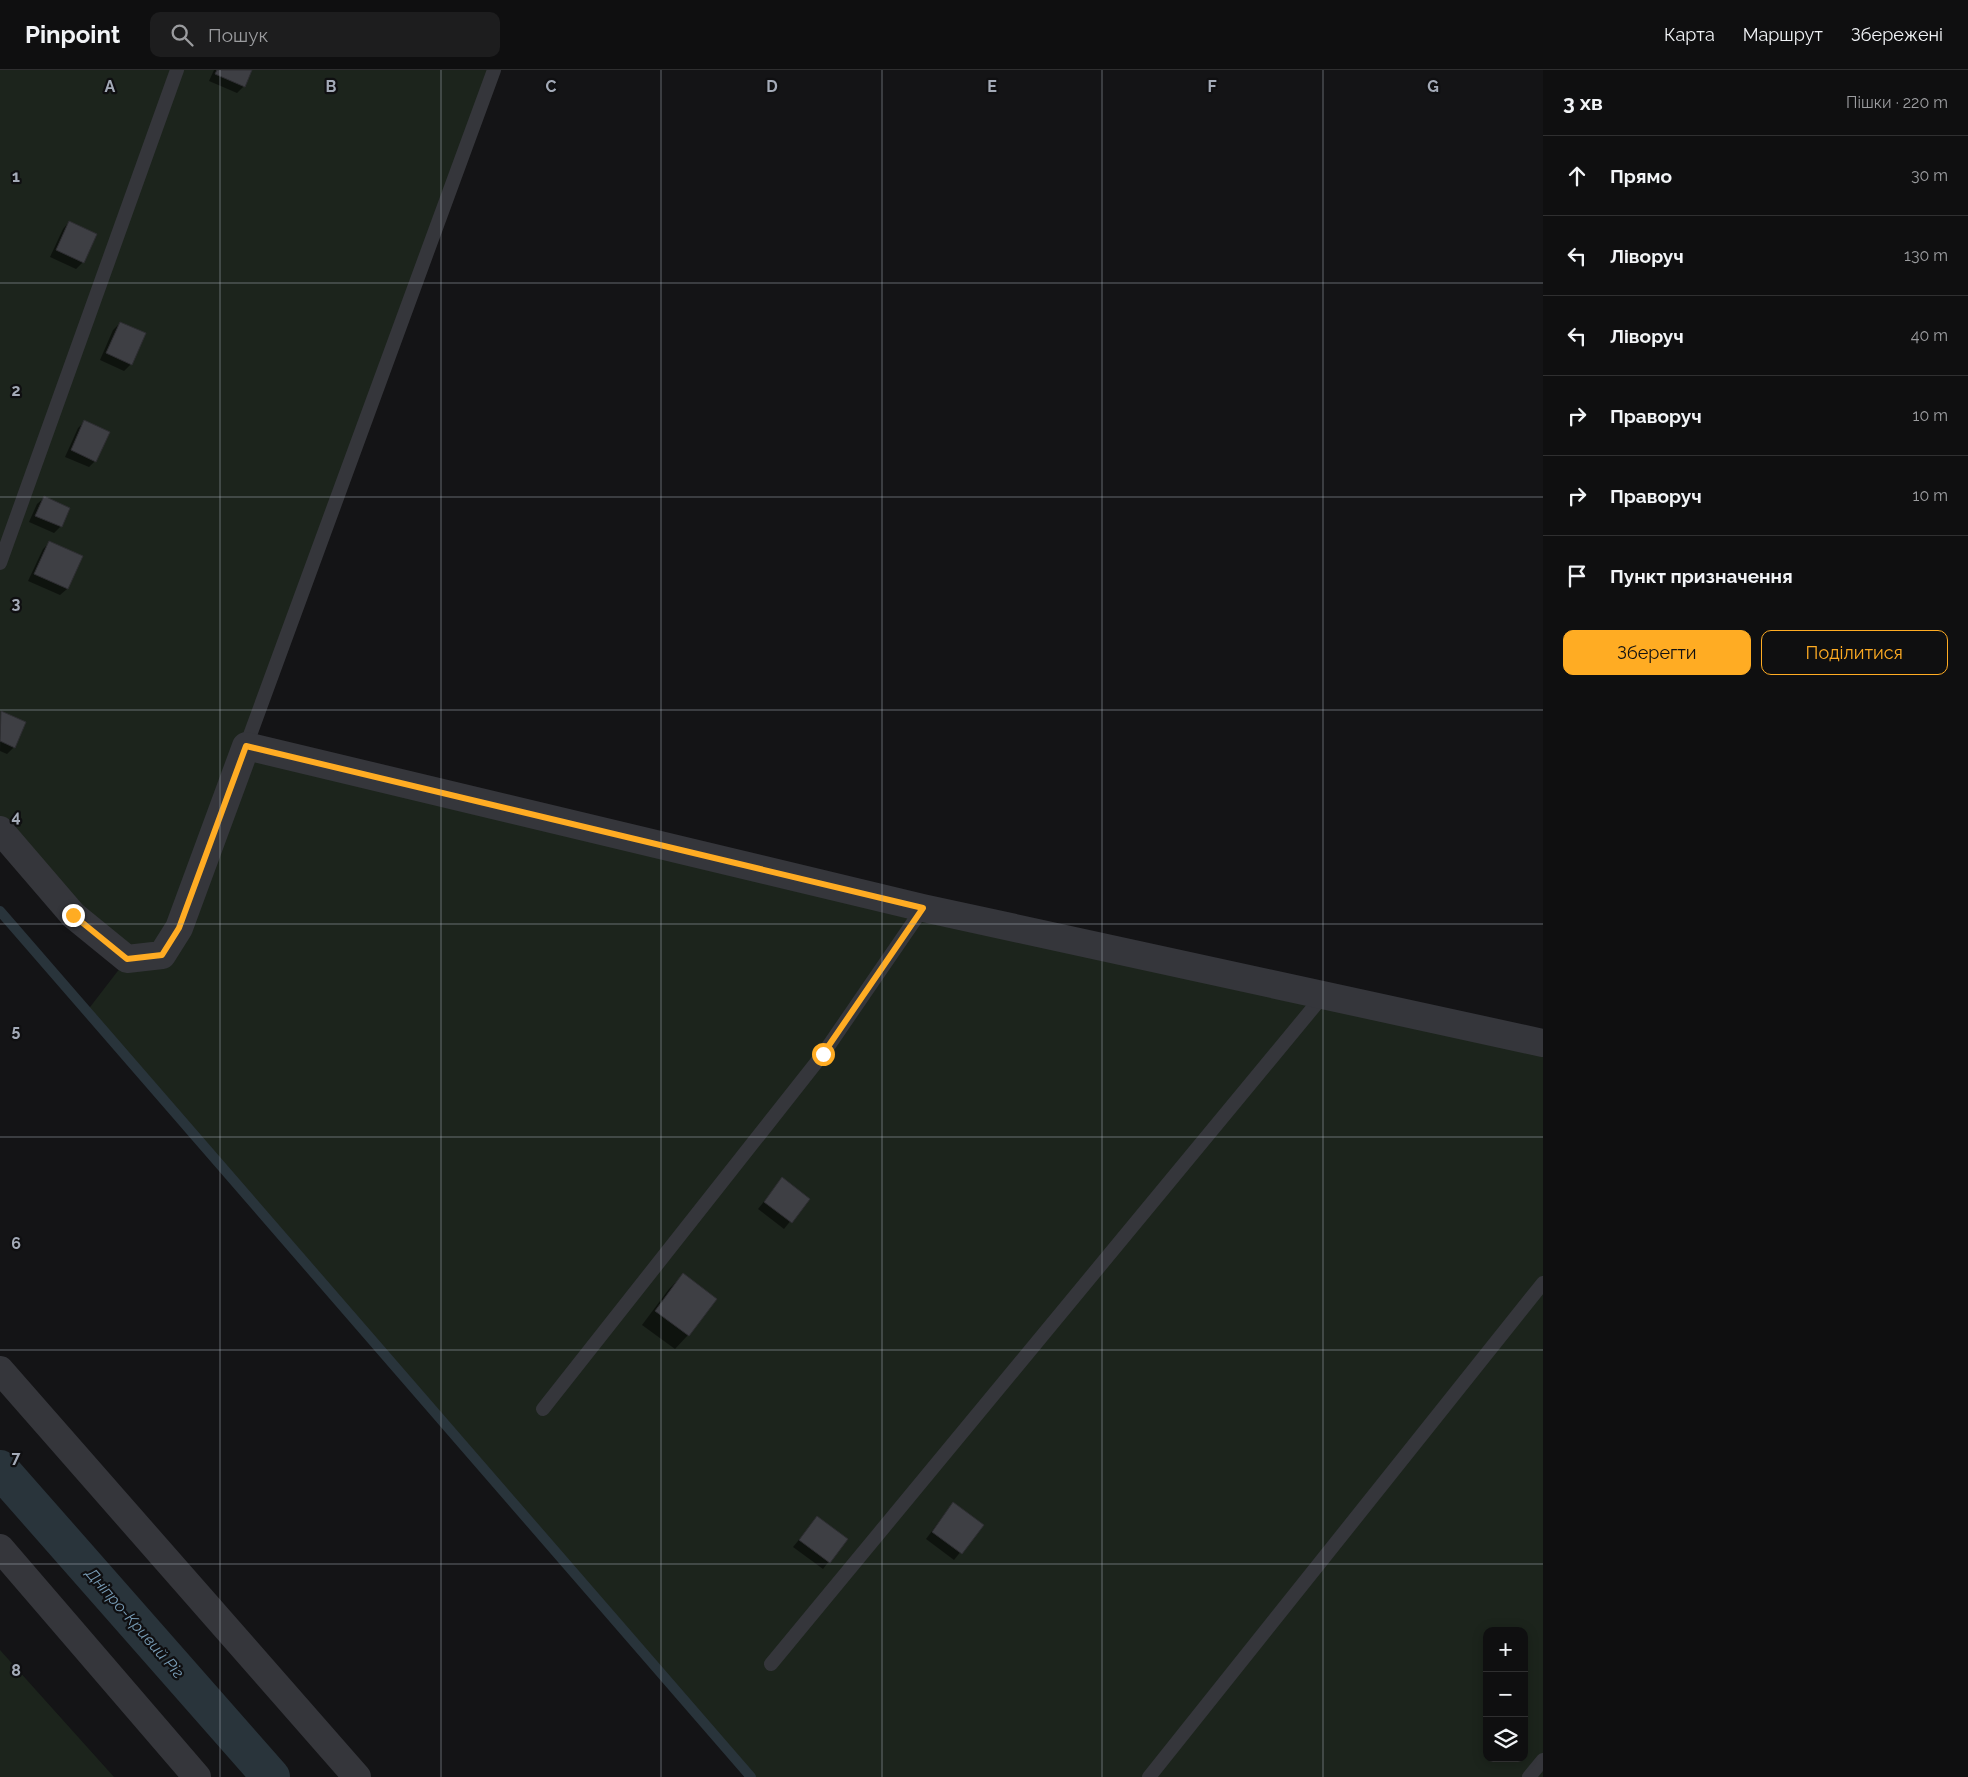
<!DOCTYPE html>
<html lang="uk">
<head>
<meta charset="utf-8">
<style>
	:root { --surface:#0f0f10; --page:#1d1d1e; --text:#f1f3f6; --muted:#9b9c9f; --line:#2f2f30; --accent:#ffac23 }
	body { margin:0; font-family:Raleway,sans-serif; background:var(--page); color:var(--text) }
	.controls { position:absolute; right:15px; bottom:15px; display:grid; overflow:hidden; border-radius:10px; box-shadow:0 2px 12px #0003 }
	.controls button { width:45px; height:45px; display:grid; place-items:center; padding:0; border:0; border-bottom:1px solid var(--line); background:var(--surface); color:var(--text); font:25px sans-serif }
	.stop { position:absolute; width:15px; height:15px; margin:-11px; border:4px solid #ffac23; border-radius:50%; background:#fff }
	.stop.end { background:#ffac23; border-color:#fff; box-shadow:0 1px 5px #0008 }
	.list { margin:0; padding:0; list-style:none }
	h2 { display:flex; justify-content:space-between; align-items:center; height:65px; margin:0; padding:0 20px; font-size:21px }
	h2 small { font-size:16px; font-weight:400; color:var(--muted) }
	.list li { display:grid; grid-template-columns:32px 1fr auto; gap:15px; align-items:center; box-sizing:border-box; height:80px; padding:0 20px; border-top:1px solid var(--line) }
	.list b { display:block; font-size:19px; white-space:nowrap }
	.list em { font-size:16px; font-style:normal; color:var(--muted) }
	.actions { display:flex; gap:10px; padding:15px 20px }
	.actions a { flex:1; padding:11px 0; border:1px solid var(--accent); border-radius:10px; text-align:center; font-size:18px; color:var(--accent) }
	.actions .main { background:var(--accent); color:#111 }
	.icon { flex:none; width:28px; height:28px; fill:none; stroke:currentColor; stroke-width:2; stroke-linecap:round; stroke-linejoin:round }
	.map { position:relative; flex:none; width:1543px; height:1707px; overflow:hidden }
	header { display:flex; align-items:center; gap:30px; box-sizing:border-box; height:70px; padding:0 25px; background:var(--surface); border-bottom:1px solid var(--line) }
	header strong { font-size:24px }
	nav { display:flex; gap:28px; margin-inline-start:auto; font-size:18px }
	.search { width:350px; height:45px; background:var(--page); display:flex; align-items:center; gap:12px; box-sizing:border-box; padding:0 18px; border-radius:10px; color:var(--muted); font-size:19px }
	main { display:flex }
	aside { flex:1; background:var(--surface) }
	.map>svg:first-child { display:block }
	.green { fill:#1c241c; fill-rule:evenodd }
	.shadow { fill:#0007 }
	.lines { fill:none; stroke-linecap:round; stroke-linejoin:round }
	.stream { stroke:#29343b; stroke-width:10 }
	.canal { stroke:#29343b; stroke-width:38 }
	.building { fill:#3e3f44; stroke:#2e2e32 }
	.lane { stroke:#35363b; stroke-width:14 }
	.street { stroke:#35363b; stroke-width:28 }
	.route { stroke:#ffac23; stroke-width:6 }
	.grid { fill:none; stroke:#a4abb8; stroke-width:1; stroke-opacity:0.55 }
	.labels { text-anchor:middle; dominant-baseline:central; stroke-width:4.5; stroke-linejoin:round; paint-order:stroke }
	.water-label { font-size:16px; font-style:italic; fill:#789cb6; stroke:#0f0f11 }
	.grid-label { font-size:16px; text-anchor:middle; font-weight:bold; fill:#a4abb8; stroke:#0f0f11; stroke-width:4.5; stroke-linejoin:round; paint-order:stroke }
</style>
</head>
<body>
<header>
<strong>Pinpoint</strong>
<div class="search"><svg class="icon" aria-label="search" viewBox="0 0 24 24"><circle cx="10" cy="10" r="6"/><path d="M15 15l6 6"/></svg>Пошук</div>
<nav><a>Карта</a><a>Маршрут</a><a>Збережені</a></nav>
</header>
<main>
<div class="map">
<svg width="1543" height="1707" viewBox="0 0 1543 1707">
	<rect width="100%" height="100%" fill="#141416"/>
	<path class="green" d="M0,0H494L246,676L1543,973V1707H751L87,941L127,889L0,760ZM1487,1561H1524V1688H1487Z
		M0,1580L114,1707H0Z"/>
	<path class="shadow" d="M214,0H251L244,16L237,23L209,11Z
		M69,152L83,192L76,199L50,187L63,159Z
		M120,253L131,294L124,301L100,290L113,260Z
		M84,352L95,391L89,397L65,387L78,358Z
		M44,428L61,456L54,463L29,452L37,434Z
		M49,473L81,487L67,519L60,525L28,511L43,479Z
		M1,642L14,677L7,684L0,681Z
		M782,1109L808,1129L784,1159L758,1139Z
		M683,1205L688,1265L675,1279L642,1255L669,1219Z
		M947,1441L982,1455L954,1490L926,1469Z
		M817,1448L846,1469L823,1499L793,1477Z"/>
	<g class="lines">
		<path class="stream" d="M0,841L751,1707"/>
		<path class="canal" d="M0,1399L271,1707"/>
	</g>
	<path class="building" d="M217,0H252L245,17L215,4Z
		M69,151L97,164L84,193L56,180Z
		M120,252L146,263L132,295L106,283Z
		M84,350L110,362L96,392L71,380Z
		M44,426L70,438L62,457L35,446Z
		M49,471L83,486L68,519L34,504Z
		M1,641L26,652L15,678L0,671Z
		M782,1107L810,1129L792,1153L764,1132Z
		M683,1203L717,1229L689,1266L655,1241Z
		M953,1432L984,1455L962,1484L932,1462Z
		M817,1446L848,1469L830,1493L799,1470Z"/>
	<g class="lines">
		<path class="lane" d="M0,493L177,0
			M246,676L494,0
			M543,1339L823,984L923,838
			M771,1594L1322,927
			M1149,1707L1543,1213
			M1529,1707L1543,1690"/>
		<path class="street" d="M0,760L73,845L127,889L162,885L179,858L246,676L923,838L1543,973
			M0,1300L357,1707
			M0,1478L197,1707"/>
	</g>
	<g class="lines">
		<path class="route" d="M73,845L127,889L162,885L179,858L246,676L923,838L823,984"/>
	</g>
	<path class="grid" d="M220,0V1707M441,0V1707M661,0V1707M882,0V1707M1102,0V1707M1323,0V1707M0,213H1543M0,427H1543M0,640H1543M0,854H1543M0,1067H1543M0,1280H1543M0,1494H1543"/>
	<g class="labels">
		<g class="water-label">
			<text transform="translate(135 1553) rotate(49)">Дніпро-Кривий Ріг</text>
		</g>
	</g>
	<g class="grid-label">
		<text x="110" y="22">A</text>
		<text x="331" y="22">B</text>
		<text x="551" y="22">C</text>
		<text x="772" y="22">D</text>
		<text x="992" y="22">E</text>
		<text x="1212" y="22">F</text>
		<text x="1433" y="22">G</text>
		<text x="16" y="112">1</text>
		<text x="16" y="326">2</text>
		<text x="16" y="539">3</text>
		<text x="16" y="752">4</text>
		<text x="16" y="966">5</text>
		<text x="16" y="1179">6</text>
		<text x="16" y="1393">7</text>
		<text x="16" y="1606">8</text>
	</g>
</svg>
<div class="controls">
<button>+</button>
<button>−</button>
<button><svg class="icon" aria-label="layers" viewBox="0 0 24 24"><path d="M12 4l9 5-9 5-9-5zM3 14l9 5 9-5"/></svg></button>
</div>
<div class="stop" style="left:823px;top:984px"></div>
<div class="stop end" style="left:73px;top:845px"></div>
</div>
<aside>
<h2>3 хв<small>Пішки · 220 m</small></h2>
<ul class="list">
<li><svg class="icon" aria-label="ahead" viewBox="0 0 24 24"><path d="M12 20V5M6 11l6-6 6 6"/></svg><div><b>Прямо</b></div><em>30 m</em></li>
<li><svg class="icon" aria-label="left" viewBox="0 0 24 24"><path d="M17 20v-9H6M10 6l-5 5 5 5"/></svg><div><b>Ліворуч</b></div><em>130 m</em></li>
<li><svg class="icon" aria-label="left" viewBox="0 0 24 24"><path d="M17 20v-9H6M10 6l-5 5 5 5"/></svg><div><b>Ліворуч</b></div><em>40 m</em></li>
<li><svg class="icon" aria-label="right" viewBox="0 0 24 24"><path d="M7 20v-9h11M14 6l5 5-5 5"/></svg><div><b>Праворуч</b></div><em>10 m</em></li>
<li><svg class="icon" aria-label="right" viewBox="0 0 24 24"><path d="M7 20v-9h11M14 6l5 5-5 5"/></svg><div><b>Праворуч</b></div><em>10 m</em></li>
<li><svg class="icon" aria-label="arrive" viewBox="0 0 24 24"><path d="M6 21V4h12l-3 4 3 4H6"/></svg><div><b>Пункт призначення</b></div></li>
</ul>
<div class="actions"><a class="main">Зберегти</a><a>Поділитися</a></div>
</aside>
</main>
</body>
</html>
